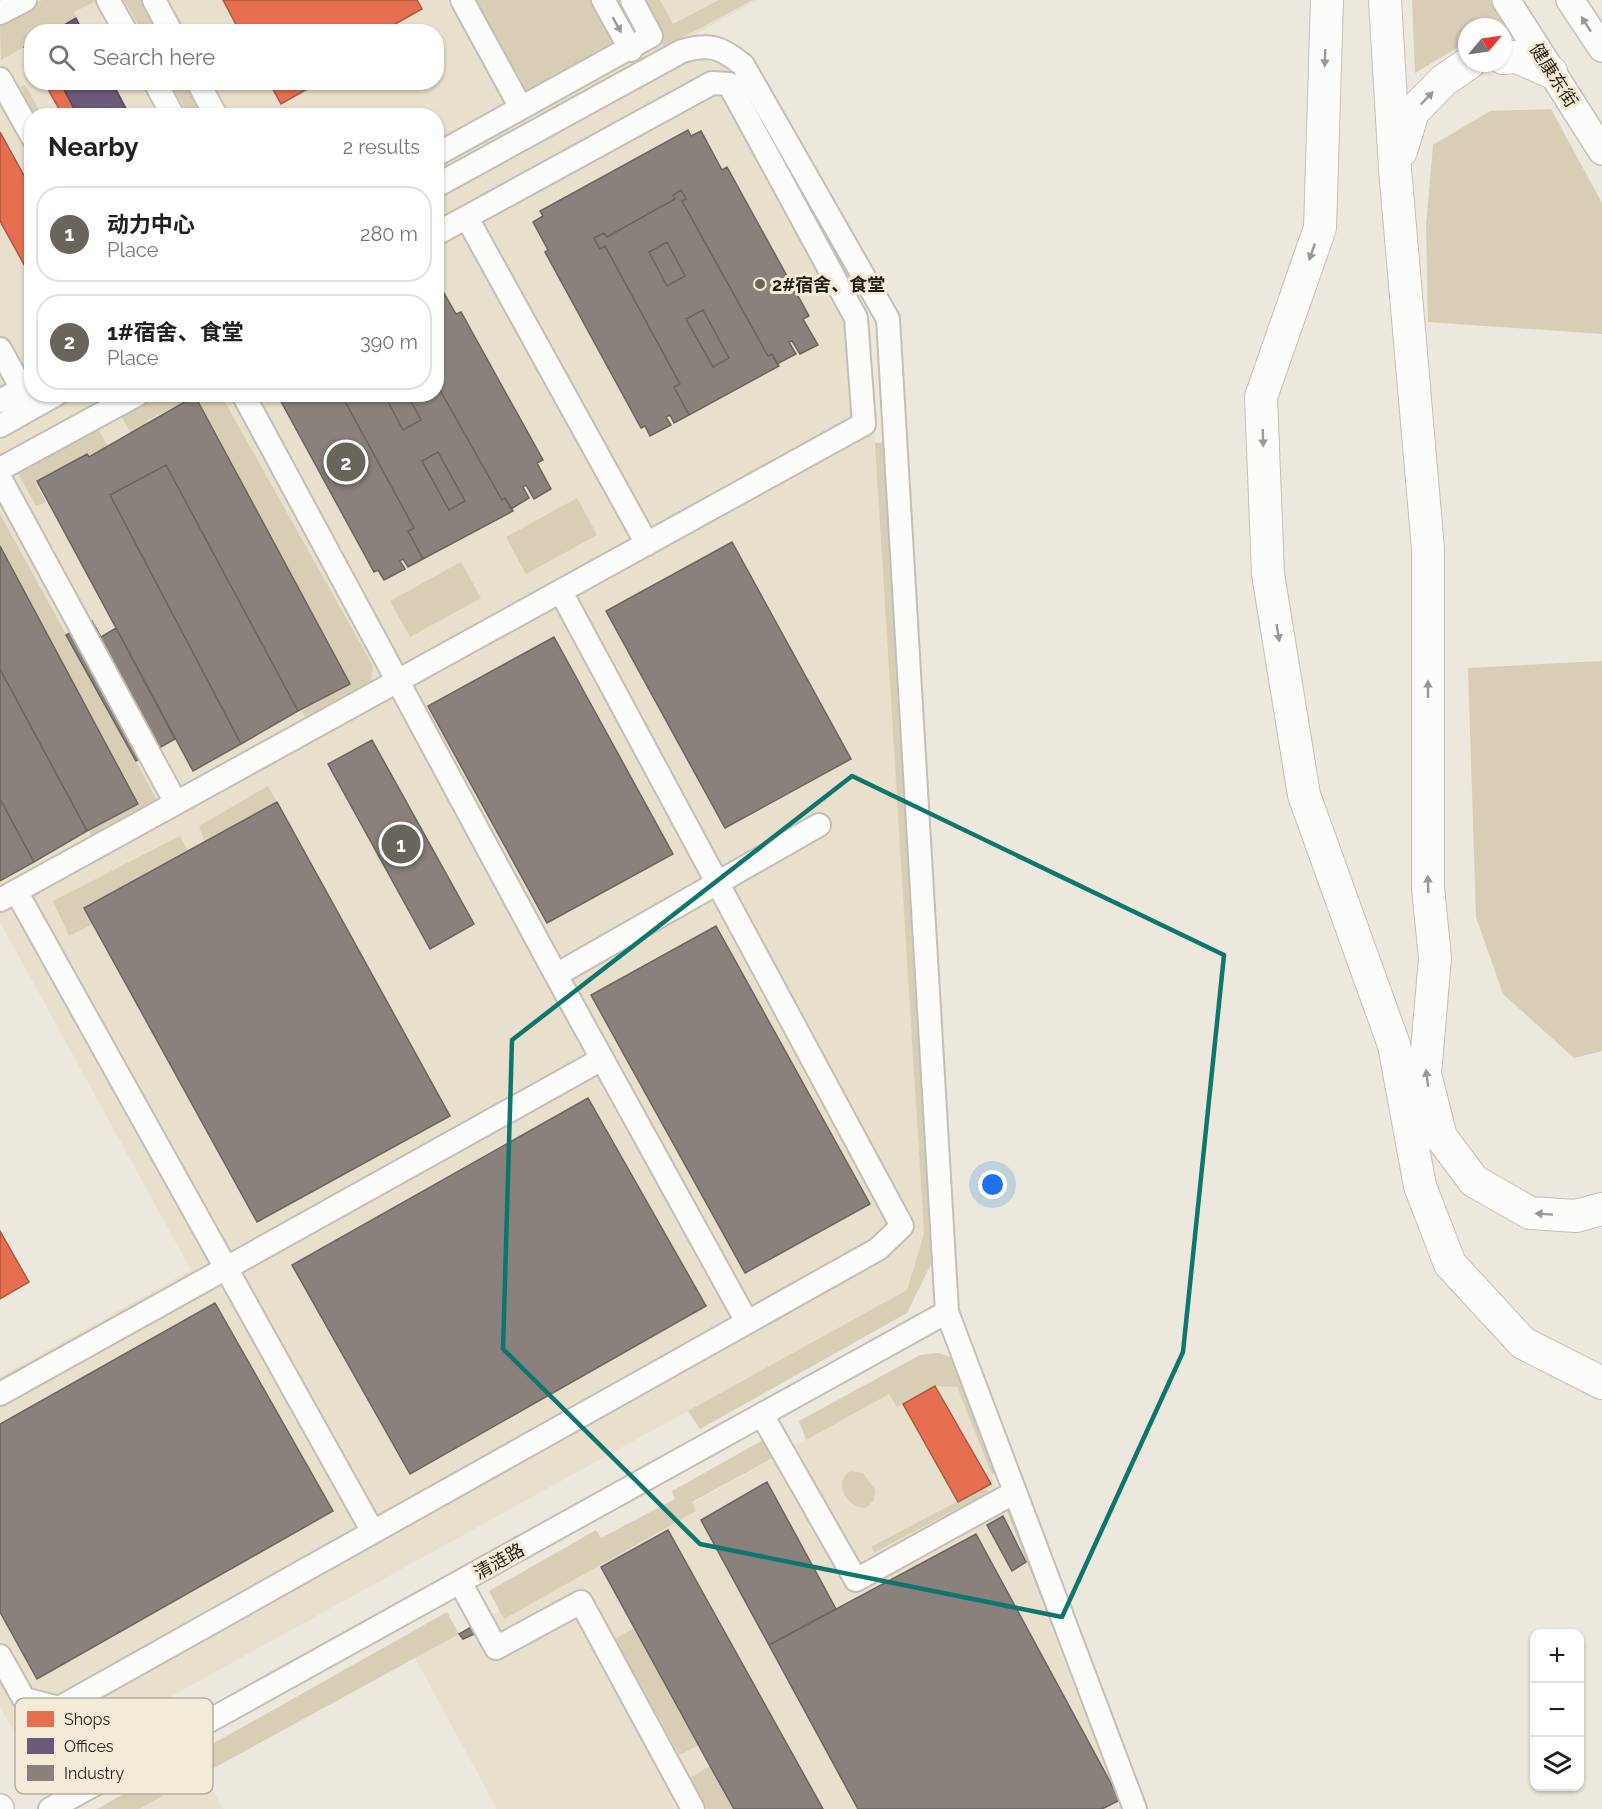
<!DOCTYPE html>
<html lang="en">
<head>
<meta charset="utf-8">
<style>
	:root { --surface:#fff; --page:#f6f6f6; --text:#202124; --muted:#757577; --line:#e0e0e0; --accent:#69655d }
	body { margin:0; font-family:Raleway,"Noto Sans SC",sans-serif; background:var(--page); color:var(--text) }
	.controls { position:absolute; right:18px; bottom:18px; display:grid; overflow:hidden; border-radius:12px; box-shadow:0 2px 4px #0004 }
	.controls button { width:54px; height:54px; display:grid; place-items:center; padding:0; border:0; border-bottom:2px solid var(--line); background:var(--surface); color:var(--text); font:30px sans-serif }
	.compass { position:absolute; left:1458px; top:18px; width:54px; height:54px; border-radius:50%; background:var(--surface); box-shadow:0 2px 4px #0004; rotate:61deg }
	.you { position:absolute; left:993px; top:1185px; width:21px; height:21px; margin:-15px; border:4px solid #fff; border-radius:50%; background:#1a73e8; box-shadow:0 0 0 9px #1a73e833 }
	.badge { display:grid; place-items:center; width:39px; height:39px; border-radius:50%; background:var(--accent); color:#fff; font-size:20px; font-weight:700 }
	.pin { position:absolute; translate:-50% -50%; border:3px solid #fff; box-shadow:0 2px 6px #0006 }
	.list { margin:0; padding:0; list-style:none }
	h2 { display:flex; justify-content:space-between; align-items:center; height:78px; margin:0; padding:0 24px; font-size:26px }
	h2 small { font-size:20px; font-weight:400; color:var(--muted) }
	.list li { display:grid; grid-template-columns:39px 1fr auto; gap:18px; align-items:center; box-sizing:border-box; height:96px; margin:0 12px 12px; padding:0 12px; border:2px solid var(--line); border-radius:24px }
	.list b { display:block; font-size:22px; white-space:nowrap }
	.list p { margin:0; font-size:20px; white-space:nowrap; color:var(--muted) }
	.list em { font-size:20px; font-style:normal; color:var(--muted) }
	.icon { flex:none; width:33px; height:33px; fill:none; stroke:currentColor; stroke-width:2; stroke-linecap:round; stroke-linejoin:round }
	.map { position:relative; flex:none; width:1602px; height:1809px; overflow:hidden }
	.search { position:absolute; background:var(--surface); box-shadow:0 2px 4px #0004; left:24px; top:24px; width:420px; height:66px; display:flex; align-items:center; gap:15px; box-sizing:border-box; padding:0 21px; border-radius:24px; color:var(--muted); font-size:22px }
	.panel { position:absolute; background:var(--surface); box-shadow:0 2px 4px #0004; left:24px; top:108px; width:420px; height:294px; border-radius:24px }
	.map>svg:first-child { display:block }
	.built { fill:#e8dfcc; fill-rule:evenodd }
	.green { fill:#d8cdb5 }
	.shops { fill:#e76f51; stroke:#ac5740; stroke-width:1.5 }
	.offices { fill:#6d597a; stroke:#56485d; stroke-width:1.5 }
	.industry { fill:#8a817c; stroke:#6b645e; stroke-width:1.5 }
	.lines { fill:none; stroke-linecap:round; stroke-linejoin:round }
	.minor-casing { stroke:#c3bfb7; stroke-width:26 }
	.major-casing { stroke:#c3bfb7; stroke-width:30 }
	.highway-casing { stroke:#c3bfb7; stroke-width:34 }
	.minor { stroke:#fcfcfa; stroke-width:22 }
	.major { stroke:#fcfcfa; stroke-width:27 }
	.highway { stroke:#fcfcfa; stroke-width:32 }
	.oneway { fill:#9a9994 }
	.marked { fill:none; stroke:#0f766e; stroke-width:4.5; stroke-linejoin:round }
	.poi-dot { fill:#69655d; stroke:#f3ebd7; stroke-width:2 }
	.labels { text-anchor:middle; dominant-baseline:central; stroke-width:6; stroke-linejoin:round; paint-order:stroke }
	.street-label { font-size:18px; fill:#221f18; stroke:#f3ebd7 }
	.poi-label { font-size:18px; font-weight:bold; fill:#221f18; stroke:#f3ebd7; text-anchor:start }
	.key { fill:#f3ebd7; stroke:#b4ae9e; stroke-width:1.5 }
	.key-label { font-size:16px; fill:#221f18 }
</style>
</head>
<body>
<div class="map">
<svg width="1602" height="1809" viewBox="0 0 1602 1809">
	<rect width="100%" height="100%" fill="#ede8dd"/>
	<path class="built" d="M0,0H758L437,175L436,116H32V394L0,413ZM32,32H436V82H32Z
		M727,60L868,324L924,1234L907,1290L72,1751L33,1747L14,1731L0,1707V1377L191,1270L0,922V438L78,395L436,394L437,197L683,61Z
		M930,1371L955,1382L1122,1809H497L415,1658Z
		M204,1774L223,1809H139Z"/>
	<path class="green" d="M42,0H98L74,12L76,18L52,31L32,32L31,43L1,60L0,23Z
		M124,0H142L159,31H142Z
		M470,0H597L615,45L529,92L522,89Z
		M640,0H660L673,24L719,0H753L664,47Z
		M1412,0H1499L1519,27L1503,30V27H1467V42L1415,73Z
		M170,83H187L205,115H189Z
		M25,85L42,115L32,116L17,89Z
		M0,90L31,147V162L0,105Z
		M1551,109L1602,203V334L1428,322L1426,225L1433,145L1490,111Z
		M161,395H221L373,666L371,681L305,717L302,711L350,683L195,396L146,421L147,424L131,433L121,416Z
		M97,427L108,446L87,457L85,454L35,481L46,502L36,506L16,469Z
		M884,442L932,1262L907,1313L700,1429L688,1411L907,1290L924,1234L875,443Z
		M577,498L597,535L526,574L506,537Z
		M0,514L158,802L93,838L89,831L139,803L0,549Z
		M461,562L481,598L410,637L390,601Z
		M1602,661V1051L1574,1058L1503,994L1476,917L1468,668Z
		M268,786L277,802L205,842L199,826Z
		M180,836L188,851L93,924L69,936L53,901Z
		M938,1353L950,1357L958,1366L999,1471L992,1475L957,1387L935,1386L897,1407L889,1394L806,1440L799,1421L920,1355Z
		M763,1440L778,1455L692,1502L696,1511L504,1619L489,1591L596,1530L601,1538L675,1499L672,1491Z
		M851,1471L863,1473L875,1490L874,1500L866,1508C848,1509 831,1482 851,1471Z
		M985,1487L989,1492L875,1552L871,1547Z
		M1013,1503L1120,1800L1005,1507Z
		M447,1612L459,1634L139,1809H97Z
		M635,1628L699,1745L679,1755L615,1639Z
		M710,1766L734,1809H708L690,1778Z"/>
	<path class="shops" d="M223,0H417L422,9L381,32H240Z
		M32,43V60L24,47Z
		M44,82H60L78,116H63Z
		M269,82H309L311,87L281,104Z
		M0,132L32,190V279L0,221Z
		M0,1231L29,1282L0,1299Z
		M935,1386L991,1484L958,1502L903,1404Z"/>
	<path class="offices" d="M76,18L83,32H52Z
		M60,82H112L130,116H78Z"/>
	<path class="industry" d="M688,130L691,136L701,131L722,170L727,167L809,316L803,319L818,345L800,354L792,341L789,342L796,354L777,364L772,354L768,356L682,201L686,199L681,190L673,195L675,199L607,237L604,233L594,238L600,249L605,246L680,384L674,387L689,415L674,423L670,415L666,417L671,425L650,436L645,426L641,428L545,252L548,250L533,222L543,216L540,211Z
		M681,190L686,199L682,201L768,356L772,354L779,366L689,415L674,387L680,384L605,246L600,249L594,238L604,233L607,237L675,199L673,195Z
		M667,242L685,276L667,286L649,252Z
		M436,279L456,314L461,312L543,460L537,463L551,489L534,499L526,485L523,487L529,498L511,509L505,498L502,500L436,383Z
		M703,310L729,358L713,367L686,319Z
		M436,383L502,500L505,498L513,511L423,559L408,531L414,528L341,394H436Z
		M341,394L414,528L408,531L423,559L408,567L403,559L400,561L405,569L384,580L378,570L374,572L278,396Z
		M387,394H407L421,420L403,430L385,396Z
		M195,396L350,684L298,711L166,465L110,495L241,744L193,771L37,481L87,454L89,457Z
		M438,452L465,501L449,510L422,461Z
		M166,465L298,711L241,744L110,495Z
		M732,542L851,759L725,828L606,611Z
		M0,546L138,804L87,831L0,669Z
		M92,621L101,637L116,628L175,739L136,761L66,635Z
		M554,637L673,854L547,923L428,706Z
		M0,669L87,831L34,862L0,799Z
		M372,740L474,924L430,949L328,764Z
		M0,799L34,862L0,881Z
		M277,802L450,1116L257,1222L84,908Z
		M716,926L870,1204L745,1273L591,995Z
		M588,1098L706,1306L410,1474L292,1265Z
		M215,1303L333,1511L37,1679L0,1612V1424Z
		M767,1482L836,1609L769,1645L701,1520Z
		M1003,1516L1026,1562L1012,1571L987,1525Z
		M668,1530L823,1809H734L710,1766L601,1567Z
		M976,1534L1120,1800L1102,1809H858L769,1645Z
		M473,1626L477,1633L463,1639L459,1634Z"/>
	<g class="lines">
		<defs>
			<path id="minor" d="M108,0L126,32
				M154,0L171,32
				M462,0L521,108
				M603,0L631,50
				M0,13L25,0
				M0,79L32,136
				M155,82L173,116
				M198,82L216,116
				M436,155L651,36L632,0
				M436,186L682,51C710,43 721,47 743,65L888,319L947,1312L1135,1809
				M467,218L647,544
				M0,349L22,389
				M243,394L556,975
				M0,401L32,383
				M0,426L57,394
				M0,469L138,394
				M0,478L176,803
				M16,891L373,1532
				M0,900L864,424L856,318L729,84L712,83L436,234
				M747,1322L556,975L819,825
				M0,1394L602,1059
				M762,1415L856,1580L1015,1492
				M460,1582L496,1648L581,1602L693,1809
				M0,1656L24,1699L59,1708L878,1249L902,1226L561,592
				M50,1809L947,1312"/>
			<path id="major" d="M1506,0L1602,151
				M1570,0L1602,48
				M0,1808V1809"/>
			<path id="highway" d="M1327,0L1320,228L1261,397L1268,574L1304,795L1394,1045L1420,1186L1450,1264L1523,1343L1602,1383
				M1385,0L1395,169L1428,549V888L1435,958L1425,1074L1441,1137L1474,1181L1530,1213L1576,1216L1602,1209
				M1503,58L1517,57L1551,72
				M1401,151L1413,112L1443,81L1469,63"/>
		</defs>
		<use href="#minor" class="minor-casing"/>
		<use href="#major" class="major-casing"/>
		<use href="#highway" class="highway-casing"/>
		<use href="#minor" class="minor"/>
		<use href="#major" class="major"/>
		<use href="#highway" class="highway"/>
	</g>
	<defs><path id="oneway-solid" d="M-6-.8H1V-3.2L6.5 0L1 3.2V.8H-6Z" transform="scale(1.5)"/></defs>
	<g class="oneway">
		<use href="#oneway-solid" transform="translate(1586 24) rotate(-123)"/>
		<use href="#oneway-solid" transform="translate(617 25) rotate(61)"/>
		<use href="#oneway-solid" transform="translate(1325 58) rotate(92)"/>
		<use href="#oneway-solid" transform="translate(1427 98) rotate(-46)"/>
		<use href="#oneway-solid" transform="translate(1312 252) rotate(109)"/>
		<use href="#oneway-solid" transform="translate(1263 438) rotate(88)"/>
		<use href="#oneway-solid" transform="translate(1278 633) rotate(81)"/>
		<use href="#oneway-solid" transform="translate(1428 689) rotate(-90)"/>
		<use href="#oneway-solid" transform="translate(1428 884) rotate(-92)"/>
		<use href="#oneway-solid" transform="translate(1427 1078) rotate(-98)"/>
		<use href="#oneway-solid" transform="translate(1544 1214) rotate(-176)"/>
	</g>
	<path class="marked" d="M852,776L1224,955L1183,1352L1062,1617L700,1544L503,1349L512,1040Z"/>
	<circle class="poi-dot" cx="760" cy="284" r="6"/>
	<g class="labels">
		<g class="street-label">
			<text transform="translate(1554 75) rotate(57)">健康东街</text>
			<text transform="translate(499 1561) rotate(-29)">清涟路</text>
		</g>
		<g class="poi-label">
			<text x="772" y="284">2#宿舍、食堂</text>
		</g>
	</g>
	<rect x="15" y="1698" width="198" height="96" rx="9" class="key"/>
	<rect x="27" y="1711" width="27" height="16" fill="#e76f51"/>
	<rect x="27" y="1738" width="27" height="16" fill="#6d597a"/>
	<rect x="27" y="1765" width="27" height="16" fill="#8a817c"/>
	<g class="key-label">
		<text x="64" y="1725">Shops</text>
		<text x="64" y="1752">Offices</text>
		<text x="64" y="1779">Industry</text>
	</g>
</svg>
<div class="controls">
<button>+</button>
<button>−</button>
<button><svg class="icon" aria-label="layers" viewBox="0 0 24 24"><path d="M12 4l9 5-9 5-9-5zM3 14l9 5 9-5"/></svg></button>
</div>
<svg class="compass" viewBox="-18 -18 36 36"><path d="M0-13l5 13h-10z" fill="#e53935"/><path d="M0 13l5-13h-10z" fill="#757577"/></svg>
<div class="you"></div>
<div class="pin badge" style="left:401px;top:844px">1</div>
<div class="pin badge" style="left:346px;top:462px">2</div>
<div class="search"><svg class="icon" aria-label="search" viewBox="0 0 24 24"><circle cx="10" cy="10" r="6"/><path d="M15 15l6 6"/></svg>Search here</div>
<section class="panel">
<h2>Nearby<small>2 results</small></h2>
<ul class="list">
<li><span class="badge">1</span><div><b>动力中心</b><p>Place</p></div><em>280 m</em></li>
<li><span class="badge">2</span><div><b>1#宿舍、食堂</b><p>Place</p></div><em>390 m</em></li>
</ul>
</section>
</div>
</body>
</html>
